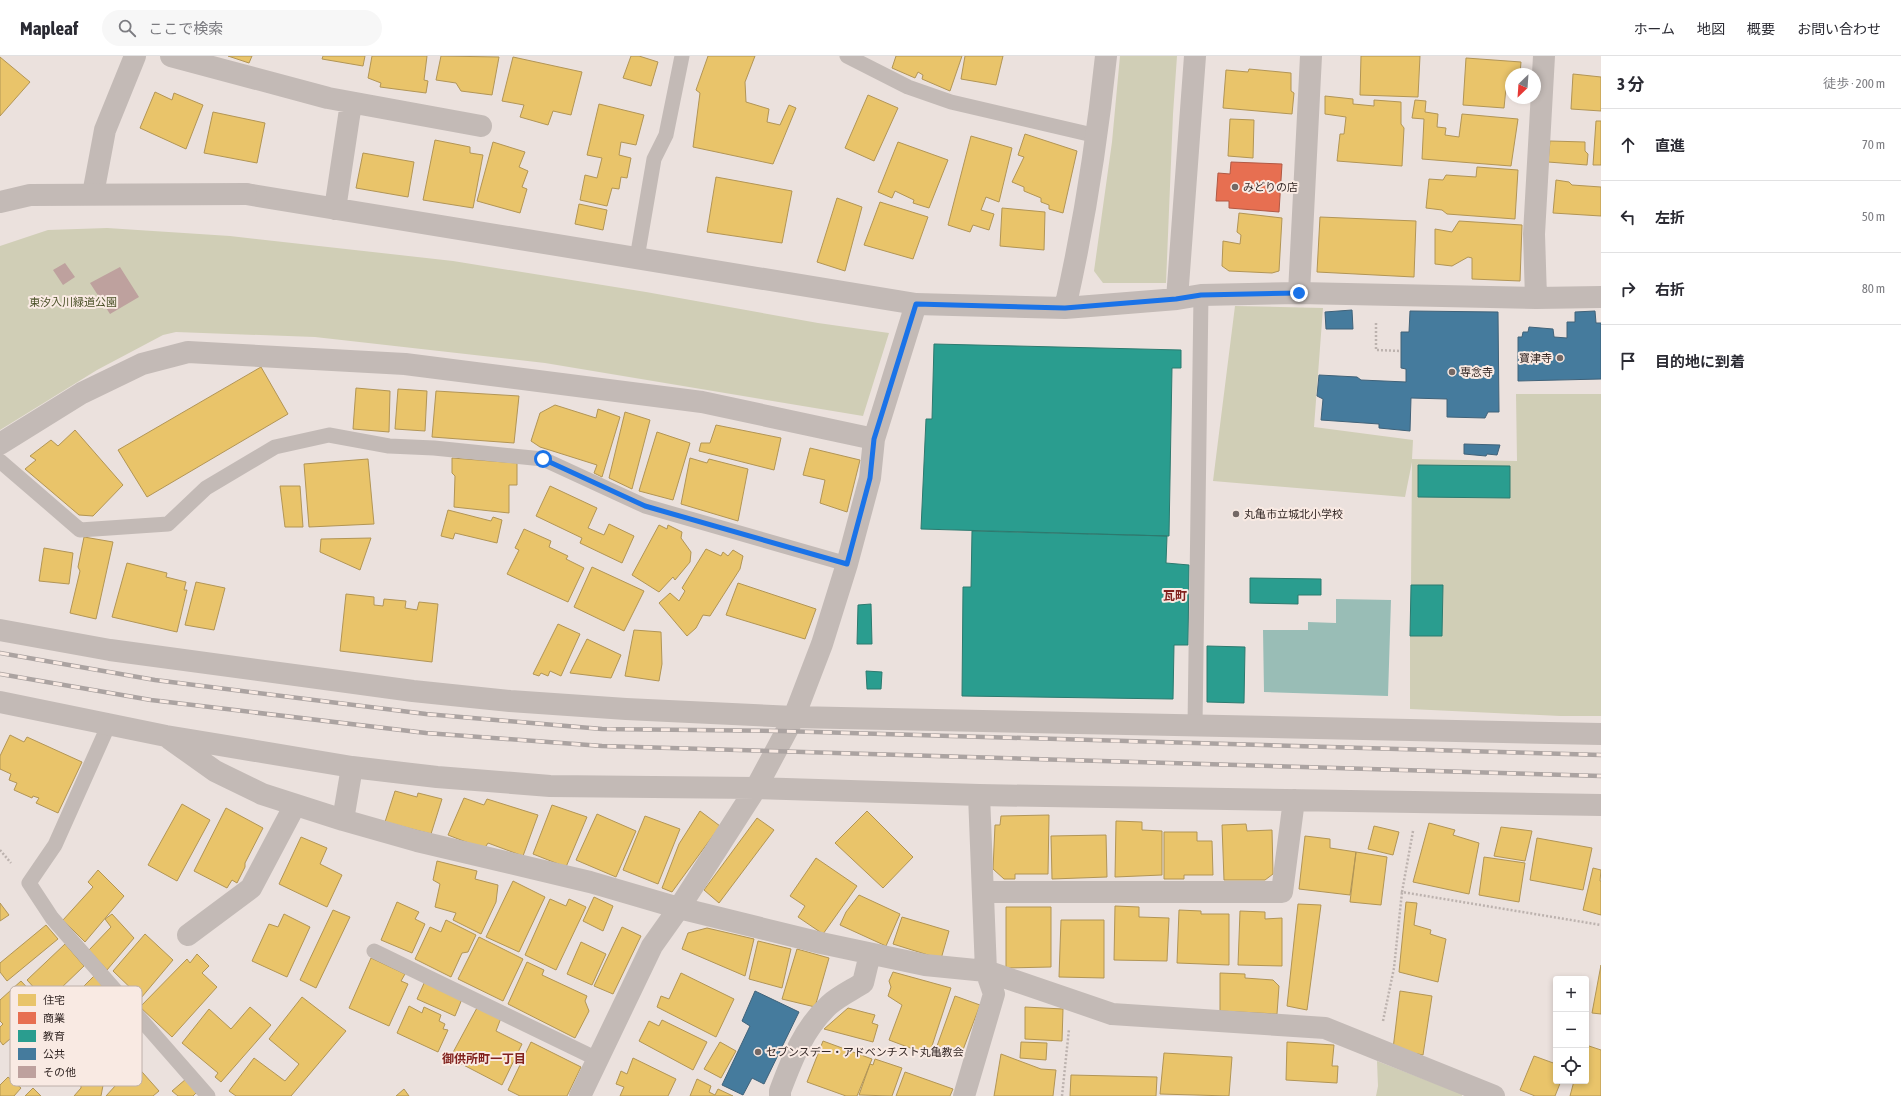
<!DOCTYPE html>
<html lang="ja">
<head>
<meta charset="utf-8">
<style>
	:root { --surface:#fff; --page:#f7f7f7; --text:#2b2b33; --muted:#7c7c81; --line:#e1e1e2 }
	body { margin:0; font-family:"Asap Condensed","Noto Sans JP",sans-serif; background:var(--page); color:var(--text) }
	.controls { position:absolute; right:12px; bottom:12px; display:grid; overflow:hidden; border-radius:4px; box-shadow:0 2px 6px #0003 }
	.controls button { width:36px; height:36px; display:grid; place-items:center; padding:0; border:0; border-bottom:1px solid var(--line); background:var(--surface); color:var(--text); font:20px sans-serif }
	.compass { position:absolute; left:1505px; top:12px; width:36px; height:36px; border-radius:50%; background:var(--surface); box-shadow:0 2px 6px #0003; rotate:205deg }
	.stop { position:absolute; width:12px; height:12px; margin:-9px; border:3px solid #1a73e8; border-radius:50%; background:#fff }
	.stop.end { background:#1a73e8; border-color:#fff; box-shadow:0 1px 4px #0008 }
	.list { margin:0; padding:0; list-style:none }
	h2 { display:flex; justify-content:space-between; align-items:center; height:52px; margin:0; padding:0 16px; font-size:17px }
	h2 small { font-size:13px; font-weight:400; color:var(--muted) }
	.list li { display:grid; grid-template-columns:26px 1fr auto; gap:12px; align-items:center; box-sizing:border-box; height:72px; padding:0 16px; border-top:1px solid var(--line) }
	.list b { display:block; font-size:15px; white-space:nowrap }
	.list em { font-size:13px; font-style:normal; color:var(--muted) }
	.icon { flex:none; width:22px; height:22px; fill:none; stroke:currentColor; stroke-width:2; stroke-linecap:round; stroke-linejoin:round }
	.map { position:relative; flex:none; width:1601px; height:1040px; overflow:hidden }
	header { display:flex; align-items:center; gap:24px; box-sizing:border-box; height:56px; padding:0 20px; background:var(--surface); border-bottom:1px solid var(--line) }
	header strong { font-size:19px }
	nav { display:flex; gap:22px; margin-inline-start:auto; font-size:14px }
	.search { width:280px; height:36px; background:var(--page); display:flex; align-items:center; gap:10px; box-sizing:border-box; padding:0 14px; border-radius:22px; color:var(--muted); font-size:15px }
	main { display:flex }
	aside { flex:1; background:var(--surface) }
	.map>svg:first-child { display:block }
	.green { fill:#d0ceb6 }
	.water { fill:#99bdb6 }
	.homes { fill:#e9c46a; stroke:#b29555 }
	.shops { fill:#e76f51; stroke:#b15944 }
	.schools { fill:#2a9d8f; stroke:#2d7a6f }
	.public { fill:#457b9d; stroke:#406279 }
	.building { fill:#bea19e }
	.lines { fill:none; stroke-linecap:round; stroke-linejoin:round }
	.path { stroke:#bcb2ae; stroke-width:2.5; stroke-dasharray:2 2; stroke-linecap:butt }
	.service { stroke:#c3bab6; stroke-width:15 }
	.minor { stroke:#c3bab6; stroke-width:22 }
	.tertiary { stroke:#c3bab6; stroke-width:22 }
	.rail-casing { stroke:#aba3a1; stroke-width:4.5 }
	.rail { stroke:#f9eae3; stroke-width:3; stroke-dasharray:9; stroke-linecap:butt }
	.route { stroke:#1a73e8; stroke-width:5 }
	.poi-dot { fill:#736865; stroke:#f9eae3; stroke-width:1.5 }
	.labels { text-anchor:middle; dominant-baseline:central; stroke-width:4; stroke-linejoin:round; paint-order:stroke }
	.poi-label { font-size:11px; fill:#332725; stroke:#f9eae3; text-anchor:start }
	.park-label { font-size:11px; fill:#4b5229; stroke:#f9eae3 }
	.neighbourhood-label { font-size:12px; font-weight:bold; fill:#82221e; stroke:#f9eae3 }
	.key { fill:#f9eae3; stroke:#beb0aa; stroke-width:1 }
	.key-label { font-size:11px; fill:#332725 }
</style>
</head>
<body>
<header>
<strong>Mapleaf</strong>
<div class="search"><svg class="icon" aria-label="search" viewBox="0 0 24 24"><circle cx="10" cy="10" r="6"/><path d="M15 15l6 6"/></svg>ここで検索</div>
<nav><a>ホーム</a><a>地図</a><a>概要</a><a>お問い合わせ</a></nav>
</header>
<main>
<div class="map">
<svg width="1601" height="1040" viewBox="0 0 1601 1040">
	<rect width="100%" height="100%" fill="#ebe1dd"/>
	<path class="green" d="M1120,0H1177L1173,58L1166,227H1103L1094,215L1112,86Z
		M107,172L230,180L453,205L646,236L818,267L889,277L863,360L545,307L315,281L176,276L163,279L97,314L0,374V190L48,174Z
		M1235,250L1323,252L1314,371L1413,384L1412,403L1517,405L1516,338H1601V660H1560L1410,653V580H1442L1443,530L1411,529L1412,406L1405,441L1213,425Z
		M1377,1005L1462,1038V1040H1376L1378,1030Z"/>
	<path class="water" d="M1336,543L1391,544L1388,640L1264,636L1263,574H1308V566L1336,567Z"/>
	<path class="homes" d="M228,0H252L249,7Z
		M323,0H365L363,10L322,3Z
		M372,0H427L424,24L428,25L426,37L380,31L381,27L368,22Z
		M441,0L499,1L492,39L461,35L456,27L436,24Z
		M631,0H639L658,6L651,30L623,22Z
		M708,0H755L745,26L746,46L769,53L767,66L780,69L789,49L796,52L773,108L693,91L700,37L696,34Z
		M896,0H962L950,35L922,23L923,19L918,16L915,22L892,12Z
		M965,0H1003L996,29L961,23Z
		M1361,0H1420L1418,41L1360,39Z
		M0,1L30,26L0,60Z
		M513,1L582,16L571,59L553,55L548,69L520,61L524,49L502,45Z
		M1466,2L1521,6L1520,18H1511V33L1506,32L1504,52L1463,49Z
		M1249,13L1291,17V35L1294,37L1292,58L1223,52L1226,14L1248,16Z
		M1573,18L1601,21V55L1571,53Z
		M155,36L172,44L174,37L203,49L186,93L140,72Z
		M868,39L898,52L874,105L845,92Z
		M1325,40L1353,43V48L1374,50V44L1401,46V68L1404,72L1402,110L1337,105L1340,78H1344L1346,61L1325,58Z
		M1415,44L1426,45L1425,56L1438,58L1437,71L1446,72L1445,79L1459,81L1462,58L1518,63L1511,110L1422,103L1424,63L1412,62Z
		M599,48L644,59L636,89L621,86L619,99L631,102L627,122L621,121L619,133L612,132L607,150L580,144L585,119L597,122L602,102L587,99Z
		M213,56L265,67L257,107L204,97Z
		M1230,63L1254,64L1253,102L1228,100Z
		M1596,65H1601V109H1593Z
		M1025,78L1077,95L1063,157L1049,153V149L1041,146V142L1024,135V131L1012,126L1024,101L1018,99Z
		M971,80L1012,92L999,146L986,141L981,154L994,158L989,174L973,169L970,176L948,169Z
		M435,84L470,91V97L483,99L473,152L423,144Z
		M1550,85L1585,86V95L1588,98L1587,109L1548,106Z
		M493,86L525,96L519,111L528,115L522,131L527,133L520,157L477,145Z
		M898,86L948,104L929,152L913,147L914,144L895,135L892,142L878,136Z
		M363,97L414,106L408,141L356,132Z
		M1477,111L1518,114L1515,163L1447,158L1442,154L1426,152L1429,123L1443,124L1446,119L1476,121Z
		M716,121L792,135L782,187L707,176Z
		M1556,124L1569,126L1572,129L1601,131V160L1553,157Z
		M837,142L862,151L845,215L817,206Z
		M880,146L928,161L913,203L864,189Z
		M579,148L607,154L603,174L575,168Z
		M1002,152L1045,156L1044,194L1000,190Z
		M1239,157L1282,162L1279,215L1272,217L1229,215L1222,210L1223,185L1240,188L1241,179L1237,176Z
		M1320,161L1416,165L1414,221L1317,216Z
		M1459,165L1522,169L1520,225L1472,223V202L1468,201L1452,210L1435,208V173L1452,176Z
		M261,311L288,358L147,441L118,394Z
		M356,332L390,335L389,376L353,373Z
		M398,333L427,335L425,375L395,373Z
		M436,335L519,340L514,387L432,381Z
		M555,349L596,362L598,353L620,361L602,421L594,417L597,409L540,391L531,385L540,357Z
		M625,356L650,364L632,433L609,422Z
		M716,369L781,382L774,414L699,395L701,387H710Z
		M75,374L123,429L93,460L79,459L25,413L36,404L30,400L51,384L58,390Z
		M657,376L690,387L673,444L639,435Z
		M810,392L860,404L847,456L820,447L825,424L803,419Z
		M452,402L517,407V429H509V457L454,451L455,420L452,417Z
		M690,402L707,407L709,403L748,413L738,465L681,448Z
		M368,403L374,468L309,471L304,408Z
		M280,430H300L303,471H285Z
		M550,430L597,452L588,472L604,479L609,468L634,480L622,507L580,487L582,482L536,460Z
		M448,454L491,465L493,461L502,464L497,487L455,477L453,483L441,480Z
		M659,469L667,473L668,469L682,476L681,482L691,496L690,506L675,524L673,521L659,536L632,519Z
		M524,473L551,485L549,491L568,500L566,503L584,512L568,546L507,518L519,494L515,492Z
		M84,481L113,486L96,563L70,557L80,515L78,511Z
		M371,482L360,514L320,496L321,483Z
		M44,492L73,497L69,528L39,525Z
		M706,493L721,500L723,496L728,500L733,494L743,500L740,513L710,560L703,559L696,572L687,580L659,547L670,537L679,545L685,535L682,532Z
		M127,507L167,517L166,521L186,526L184,534H187L177,576L112,561Z
		M592,511L644,535L624,575L574,551Z
		M196,526L225,532L214,574L185,569Z
		M738,527L816,553L805,583L726,559Z
		M346,538L374,541V549L383,550L384,543L406,545L405,552L417,554L419,546L438,548L432,606L340,595Z
		M558,568L580,578L561,620L550,615L548,620L541,617L539,620L533,618Z
		M634,574L661,576L662,608L659,625L625,620Z
		M587,583L621,599L611,622L570,617Z
		M10,679L24,686L27,681L82,706L58,757L36,747L39,742L33,740L32,742L14,734L17,727L9,724L11,718L0,713V700Z
		M395,735L417,741L418,737L442,743L431,778L385,766Z
		M464,742L484,749L487,743L538,759L523,800L488,787L484,793L448,779Z
		M182,748L210,764L177,825L148,809Z
		M552,749L587,761L566,811L533,798Z
		M226,752L263,772L245,807V811L237,827L232,824L227,832L194,815Z
		M700,755L720,770L672,836L662,832L679,788Z
		M867,755L913,801L883,832L835,787Z
		M597,758L636,775L616,821L576,804Z
		M1049,759L1048,818H1015V823H1004L993,813L995,769H1000L1001,760Z
		M645,760L680,773L658,828L623,814Z
		M757,762L774,774L719,847L704,834Z
		M1116,765L1142,766V774L1162,775V819L1115,821Z
		M1429,767L1455,774L1453,779L1479,787L1469,838L1413,826Z
		M1246,768L1247,775L1272,774L1273,818L1265,824H1224L1222,769Z
		M1374,770L1399,776L1393,799L1368,793Z
		M1501,771L1532,775L1525,805L1494,800Z
		M1164,776H1197V785H1212L1213,819H1184V823H1164Z
		M1106,779L1107,821L1052,823L1051,780Z
		M1305,780L1330,783V792L1356,796L1350,839L1299,833Z
		M301,781L327,792L320,808L342,819L327,851L279,828Z
		M1537,782L1592,792L1583,834L1530,824Z
		M1356,796L1387,801L1381,849L1350,846Z
		M1484,801L1525,807L1519,846L1479,839Z
		M816,802L857,830L823,878L798,861L805,850L790,840Z
		M437,805L477,815L475,823L498,829L496,846L481,878L453,864L456,857L435,851L440,828L433,824Z
		M1593,812L1601,814L1600,825H1601V859L1583,854Z
		M98,814L124,840L85,886L63,864L93,831L88,826Z
		M513,825L545,841L519,896L486,881Z
		M859,839L900,858L886,890L840,869L846,856Z
		M594,841L613,850L603,875L583,865Z
		M550,843L566,850L569,843L586,851L556,914L525,899Z
		M397,846L419,856L415,863L425,868L412,897L381,884Z
		M1406,846L1417,847L1414,869L1431,874L1430,878L1446,883L1438,926L1399,916Z
		M0,847L9,859L0,865Z
		M1298,848L1321,849L1307,954L1287,950Z
		M1115,850L1139,851V861L1169,862L1167,905L1114,904Z
		M1006,851H1051V911L1006,912Z
		M333,854L350,861L316,932L300,924Z
		M1179,854L1201,855V858H1229V909L1177,907Z
		M1240,855L1265,856V863L1282,862V910L1238,909Z
		M112,858L134,882L107,914L89,894L111,871L105,863Z
		M284,858L310,871L287,921L252,905L269,868L278,871Z
		M902,861L949,875L941,903L893,888Z
		M446,864L476,879L468,896L462,897L451,921L415,903L430,871L441,876Z
		M1061,864H1104V922L1059,921Z
		M46,869L58,883L7,925L0,916V907Z
		M622,871L641,880L613,938L594,930Z
		M707,872L754,883L745,920L682,893L688,877Z
		M145,878L173,904L141,942L113,915Z
		M479,881L523,903L503,945L458,923Z
		M758,885L791,893L782,932L749,923Z
		M581,886L606,898L592,929L567,918Z
		M65,888L84,910L59,934L62,938L50,949L27,924Z
		M797,893L829,902L815,951L782,943Z
		M197,898L209,910L202,917L217,931L172,981L140,951L187,903L190,907Z
		M371,902L405,918L401,925L408,928L389,970L349,952Z
		M527,906L544,914L542,919L587,940L585,945L589,955L575,982L508,948Z
		M1601,909V958L1592,957Z
		M893,916L951,932L929,999L889,984L902,949L888,940L891,931L889,925Z
		M681,917L734,943L716,981L657,951L661,940L669,943Z
		M1220,917L1245,918V922L1273,924L1279,930L1277,958L1220,955Z
		M94,920L112,941L27,1030L11,1016L29,997L17,983L33,972L38,976Z
		M21,925L46,952L3,989L0,985V971L3,968L0,965V944Z
		M425,925L462,943L455,960L417,943Z
		M1400,935L1432,940L1423,999L1393,993Z
		M955,940L980,949L961,999L937,990Z
		M302,941L346,975L291,1040H236L229,1035L254,1002L285,1025L299,1008L269,983Z
		M409,950L422,957L424,951L441,959L439,965L445,968L443,973L448,974L438,996L397,977Z
		M478,950L501,962L496,975L522,988L502,1029L450,1002Z
		M250,951L271,969L221,1026L215,1021L218,1017L182,987L209,953L231,973Z
		M1025,951L1063,953L1062,985L1025,983Z
		M848,952L875,959L872,967L878,969L873,986L824,973Z
		M662,964L707,986L693,1014L639,985L649,965L659,970Z
		M823,985L872,1003L857,1040H846L807,1026Z
		M531,986L581,1011L567,1040H520L508,1034Z
		M720,986L736,995L721,1022L704,1013Z
		M1021,986L1047,987L1046,1004L1020,1002Z
		M1287,986L1334,989L1332,1010H1338L1337,1027L1286,1024Z
		M1586,989L1601,994V1040H1570L1574,1025H1586Z
		M1164,997L1232,1001L1229,1040L1160,1038Z
		M1001,998L1041,1013L1056,1014L1053,1040H994Z
		M1534,1000L1556,1008V1025H1561L1555,1040H1535L1520,1034Z
		M633,1002L676,1023L668,1040H620L624,1031L616,1028L621,1015L627,1018Z
		M875,1003L902,1012L892,1040L859,1039L870,1008L873,1009Z
		M135,1008L159,1035L153,1040H106Z
		M95,1013L104,1024L101,1040H74L81,1032V1027Z
		M905,1016L953,1033L950,1040H896Z
		M1071,1019L1157,1021L1156,1040H1070Z
		M8,1021L21,1032L14,1040H0V1029Z
		M186,1023L197,1036L193,1040H178L172,1035Z
		M697,1023L711,1030L709,1036L715,1039L718,1033L733,1040H690Z
		M33,1032L41,1040H25Z
		M404,1033L409,1040H396Z"/>
	<path class="shops" d="M1231,106L1282,108L1279,156L1229,152V145H1216L1218,117L1230,118Z"/>
	<path class="schools" d="M934,288L1181,294V312H1172L1169,480L921,473L926,363H932Z
		M1418,409L1510,410V442L1418,441Z
		M972,475L1167,480L1166,507L1189,509L1188,589H1174L1173,643L962,640L963,531H971Z
		M1250,522L1321,523V539H1298V548L1250,547Z
		M1411,529H1443L1442,580H1410Z
		M871,548L872,588H857L858,549Z
		M1207,590L1245,591L1244,647L1207,646Z
		M866,615L882,616L881,633H867Z"/>
	<path class="public" d="M1352,254L1353,273H1326L1325,256Z
		M1410,255L1498,256L1499,356H1488L1485,362L1447,361V343L1411,342L1410,375L1379,372V368L1321,364L1323,343L1317,340L1319,319L1357,321L1361,324L1406,326V313L1401,312V276H1409Z
		M1595,255L1596,267H1601V323L1518,325V281H1522L1523,276H1528L1529,271L1553,273L1554,281L1567,282V266H1575V256Z
		M1464,388L1500,389L1497,399L1487,398L1486,400L1464,398Z
		M755,935L799,956L764,1028L752,1022L743,1039L722,1029L750,970L742,965Z"/>
	<path class="building" d="M65,207L75,221L63,229L53,214Z
		M120,211L139,241L110,258L90,227Z"/>
	<g class="lines">
		<path class="path" d="M1376,267V294L1401,295
			M1413,775L1402,836L1601,869
			M0,794L11,807
			M1383,965L1394,912L1402,836
			M1062,1040L1069,973"/>
		<path class="service" d="M847,0L908,31L951,46L1097,80
			M637,202L654,103L666,79L682,0
			M0,405L80,474L168,468L206,432L275,391L329,379L389,390L434,392L543,403L645,450L847,508
			M109,668L55,789L29,827L52,862L208,1040
			M1195,670L1201,239
			M374,895L597,1003"/>
		<path class="minor" d="M171,0L328,42L481,70
			M93,138L105,74L135,0
			M246,138L916,248L1065,252L1177,243L1201,239L1299,237L1536,242L1601,241
			M335,153L351,47
			M1299,237L1311,0
			M1536,242L1534,178L1544,0
			M1177,243L1195,0
			M1065,252C1084,169 1097,85 1106,0
			M0,388L82,337L142,308L188,296L405,308L702,346L874,383
			M0,574L110,594L413,635L510,645L626,653L794,661L1601,678
			M0,646L166,680L352,711L437,721L550,730L756,732L979,739L1601,749
			M170,683L215,715L262,738L343,764L417,785L590,826L679,852L821,887L925,909L986,915L1112,958L1325,972L1494,1040
			M343,764L352,711
			M983,836H1282L1294,744
			M188,879L251,832L295,749
			M580,1040L652,890L679,852L756,732L794,661L822,588L847,508L870,422L874,383L916,248
			M780,1040V1035C792,1003 804,972 829,949C839,940 852,934 863,927L870,898
			M964,1040L994,938L986,915L979,739"/>
		<path class="tertiary" d="M0,146L30,139L246,138"/>
		<defs>
			<path id="rail" d="M0,597L155,624L426,658L602,673L782,675L1601,699
				M0,618L151,644L426,677L602,690L1601,720"/>
		</defs>
		<use href="#rail" class="rail-casing"/>
		<use href="#rail" class="rail"/>
	</g>
	<g class="lines">
		<path class="route" d="M543,403L645,450L847,508L870,422L874,383L916,248L1065,252L1176,243L1201,239L1299,237"/>
	</g>
	<g class="poi-dot">
		<circle cx="1235" cy="131" r="4"/>
		<circle cx="1560" cy="302" r="4"/>
		<circle cx="1452" cy="316" r="4"/>
		<circle cx="1236" cy="458" r="4"/>
		<circle cx="758" cy="996" r="4"/>
	</g>
	<g class="labels">
		<g class="poi-label">
			<text x="1243" y="131">みどりの店</text>
			<text x="1552" y="302" text-anchor="end">寶津寺</text>
			<text x="1460" y="316">専念寺</text>
			<text x="1244" y="458">丸亀市立城北小学校</text>
			<text x="766" y="996">セブンスデー・アドベンチスト丸亀教会</text>
		</g>
		<g class="park-label">
			<text x="73" y="246">東汐入川緑道公園</text>
		</g>
		<g class="neighbourhood-label">
			<text x="1175" y="540">瓦町</text>
			<text x="484" y="1003">御供所町一丁目</text>
		</g>
	</g>
	<rect x="10" y="930" width="132" height="100" rx="6" class="key"/>
	<rect x="18" y="938" width="18" height="12" fill="#e9c46a"/>
	<rect x="18" y="956" width="18" height="12" fill="#e76f51"/>
	<rect x="18" y="974" width="18" height="12" fill="#2a9d8f"/>
	<rect x="18" y="992" width="18" height="12" fill="#457b9d"/>
	<rect x="18" y="1010" width="18" height="12" fill="#bea19e"/>
	<g class="key-label">
		<text x="43" y="948">住宅</text>
		<text x="43" y="966">商業</text>
		<text x="43" y="984">教育</text>
		<text x="43" y="1002">公共</text>
		<text x="43" y="1020">その他</text>
	</g>
</svg>
<div class="controls">
<button>+</button>
<button>−</button>
<button><svg class="icon" aria-label="locate" viewBox="0 0 24 24"><circle cx="12" cy="12" r="6"/><path d="M12 2v4M12 18v4M2 12h4M18 12h4"/></svg></button>
</div>
<svg class="compass" viewBox="-18 -18 36 36"><path d="M0-13l5 13h-10z" fill="#e53935"/><path d="M0 13l5-13h-10z" fill="#7c7c81"/></svg>
<div class="stop" style="left:543px;top:403px"></div>
<div class="stop end" style="left:1299px;top:237px"></div>
</div>
<aside>
<h2>3 分<small>徒歩 · 200 m</small></h2>
<ul class="list">
<li><svg class="icon" aria-label="ahead" viewBox="0 0 24 24"><path d="M12 20V5M6 11l6-6 6 6"/></svg><div><b>直進</b></div><em>70 m</em></li>
<li><svg class="icon" aria-label="left" viewBox="0 0 24 24"><path d="M17 20v-9H6M10 6l-5 5 5 5"/></svg><div><b>左折</b></div><em>50 m</em></li>
<li><svg class="icon" aria-label="right" viewBox="0 0 24 24"><path d="M7 20v-9h11M14 6l5 5-5 5"/></svg><div><b>右折</b></div><em>80 m</em></li>
<li><svg class="icon" aria-label="arrive" viewBox="0 0 24 24"><path d="M6 21V4h12l-3 4 3 4H6"/></svg><div><b>目的地に到着</b></div></li>
</ul>
</aside>
</main>
</body>
</html>
